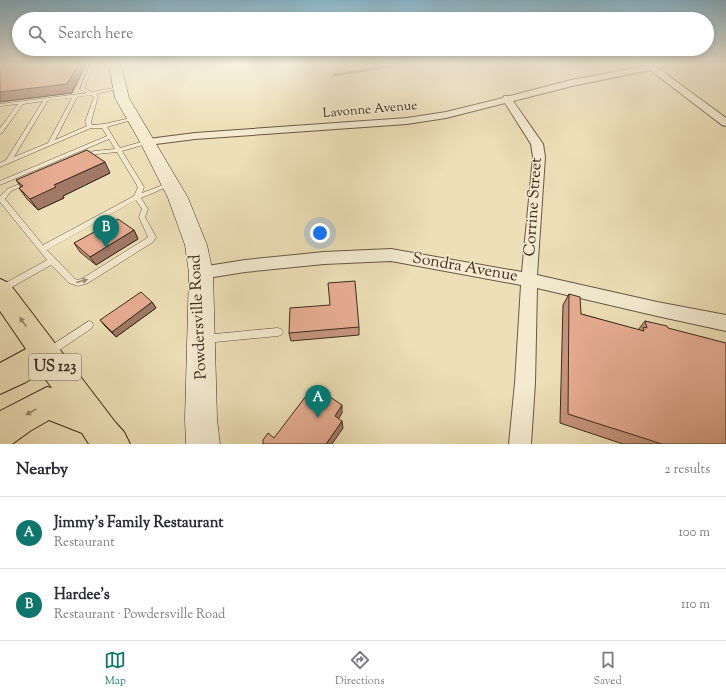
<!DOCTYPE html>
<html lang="en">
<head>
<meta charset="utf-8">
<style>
	:root { --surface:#fff; --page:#f2f2f3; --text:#2b2b33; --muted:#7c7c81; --line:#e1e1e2; --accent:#0f766e }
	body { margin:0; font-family:"Sorts Mill Goudy",serif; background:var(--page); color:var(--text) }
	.you { position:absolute; left:320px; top:233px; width:14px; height:14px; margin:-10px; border:3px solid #fff; border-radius:50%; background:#1a73e8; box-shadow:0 0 0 6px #1a73e833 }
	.badge { display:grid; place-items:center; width:26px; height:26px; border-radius:50%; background:var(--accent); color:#fff; font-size:13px; font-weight:700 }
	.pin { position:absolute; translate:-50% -33px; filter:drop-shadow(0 1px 2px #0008) }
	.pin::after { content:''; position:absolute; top:21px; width:14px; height:12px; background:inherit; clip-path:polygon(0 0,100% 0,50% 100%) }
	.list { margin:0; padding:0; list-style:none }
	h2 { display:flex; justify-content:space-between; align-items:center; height:52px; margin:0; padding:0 16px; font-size:17px }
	h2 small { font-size:13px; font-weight:400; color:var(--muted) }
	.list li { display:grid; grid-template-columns:26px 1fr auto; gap:12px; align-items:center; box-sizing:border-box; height:72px; padding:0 16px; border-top:1px solid var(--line) }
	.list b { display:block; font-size:15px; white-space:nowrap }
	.list p { margin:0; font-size:13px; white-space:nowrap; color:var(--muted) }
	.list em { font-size:13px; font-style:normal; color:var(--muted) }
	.icon { flex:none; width:22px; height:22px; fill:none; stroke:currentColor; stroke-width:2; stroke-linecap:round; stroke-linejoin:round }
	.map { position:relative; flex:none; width:726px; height:444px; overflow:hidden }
	.search { position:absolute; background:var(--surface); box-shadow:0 2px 6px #0003; left:12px; right:12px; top:12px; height:44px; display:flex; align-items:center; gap:10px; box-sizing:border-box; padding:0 14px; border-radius:22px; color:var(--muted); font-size:15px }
	.sheet { height:196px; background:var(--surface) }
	nav { display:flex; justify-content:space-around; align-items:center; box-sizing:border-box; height:56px; border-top:1px solid var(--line); background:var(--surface); font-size:11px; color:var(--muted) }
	nav a { display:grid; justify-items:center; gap:2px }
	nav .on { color:var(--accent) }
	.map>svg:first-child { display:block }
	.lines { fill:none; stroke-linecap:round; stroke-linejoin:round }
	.stream { stroke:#748373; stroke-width:2.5 }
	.lane-casing { stroke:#685846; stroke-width:1 }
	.street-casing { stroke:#685846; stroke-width:2 }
	.secondary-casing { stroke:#3c2b20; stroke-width:1 }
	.highway-casing { stroke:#3c2b20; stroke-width:2 }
	.lane { fill:#f3ead0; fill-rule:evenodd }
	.street { fill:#f3ead0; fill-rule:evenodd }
	.secondary { fill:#f3ead0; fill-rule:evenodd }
	.highway { fill:#eddfb7; fill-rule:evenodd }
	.wall { fill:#c7957e; stroke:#3c2b20 }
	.shaded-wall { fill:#a27967; stroke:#3c2b20 }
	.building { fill:#e7ad93; stroke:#3c2b20 }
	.oneway { fill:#988a78 }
	.oneway2 { fill:#94856c }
	.labels { text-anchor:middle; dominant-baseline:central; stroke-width:3; stroke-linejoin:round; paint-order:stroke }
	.far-street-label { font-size:13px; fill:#3c2b20; stroke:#f3ead0 }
	.shield { fill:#f3ead0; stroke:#736455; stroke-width:1 }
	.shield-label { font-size:15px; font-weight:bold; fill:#3c2b20 }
	.street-label { font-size:16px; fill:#3c2b20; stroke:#f3ead0 }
</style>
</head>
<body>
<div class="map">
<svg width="726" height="444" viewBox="0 0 726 444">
	<rect width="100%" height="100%" fill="#eddfb7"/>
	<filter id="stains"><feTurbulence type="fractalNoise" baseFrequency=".005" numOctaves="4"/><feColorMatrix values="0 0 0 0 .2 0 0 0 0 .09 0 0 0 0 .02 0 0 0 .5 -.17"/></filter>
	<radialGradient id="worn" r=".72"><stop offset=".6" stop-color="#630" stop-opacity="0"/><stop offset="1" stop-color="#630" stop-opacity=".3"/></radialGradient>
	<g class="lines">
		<path class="stream" d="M334,75L398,65"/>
		<defs>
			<path id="lane" d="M90,65H94L84,88L92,92L119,87L121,88L96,94L98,96L91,122L92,125L104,124L135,117V119L107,127L120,148L148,140L151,142L150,143L122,151L144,187L142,193L168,183H172L173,184L172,185L141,198L148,209L145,217L156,237L153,242L88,283L78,286L69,283L51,265L5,291L0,292V286L47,260L0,202V196L7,189L27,181L29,180L32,182L11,191L5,199L43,245L134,196L138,187L117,152L97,154L84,159L81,157L94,151L115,149L109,139L0,185V181L107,136L102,128H91L0,167V163L6,160L43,101L23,104L2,133L0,134V128L18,104L0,106V104L87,93L80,89ZM91,95L94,97L85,122L87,126L55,140L77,97ZM72,98L48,143L14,157L48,100ZM136,200L142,209L139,217L148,237L147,238L83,278L78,280L75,279L47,250Z
				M89,321L92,322L93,325L92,328L52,355L49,356L46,355L44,352L46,349Z
				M278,328L281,329L283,332L281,335L278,336L205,343L202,342L200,339L202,336L205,335Z"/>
			<path id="street" d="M650,65H665L664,67L658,68L726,118V126L722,125L650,70L572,86L513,101L543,144L545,157L537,275L657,302L726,315V331L657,316L537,288L535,383L531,444H509L515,383L521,285L391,261L324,264L245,272L201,279L195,277L193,273L195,269L201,267L245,260L324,252L391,249L522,272L533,157L531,144L505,103L446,118L407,124L195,139L148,145L143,142L148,139L195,133L407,118L446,112L503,98L504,96H510L571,80Z"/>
			<path id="secondary" d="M109,65H121L129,98L188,198L207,245L213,273L217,419L220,444H186L185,419L189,273L185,245L168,198L140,142L115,98Z"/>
			<path id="highway" d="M0,279L9,283L115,422L124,432L130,444H89L82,433L49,420L30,431L12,444H0V411L47,387L52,388L41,373L26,382L0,394V363L26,349L0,311Z"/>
		</defs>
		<use href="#lane" class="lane-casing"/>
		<use href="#street" class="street-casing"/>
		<use href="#secondary" class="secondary-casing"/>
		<use href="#highway" class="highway-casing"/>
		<use href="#lane" class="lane"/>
		<use href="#street" class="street"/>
		<use href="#secondary" class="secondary"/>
		<use href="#highway" class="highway"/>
	</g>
	<path class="wall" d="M110,173L63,196L64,198L38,210L27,199L19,188L21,187L16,180Z
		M134,230L138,239L96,265L80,252L74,243Z
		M569,294L581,314L638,330L645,321L668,328L726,444H623L560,423L563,305Z
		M152,302L156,308L116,337L105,326L100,320Z
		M330,305L359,327V335L291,341L289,333Z"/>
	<path class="shaded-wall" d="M78,65H86L72,93L0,102V92Z
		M105,162L110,173L63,196L64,198L38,210L30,199L54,185Z
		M134,230L138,239L96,265L90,257Z
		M152,302L156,308L116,337L112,332Z
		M342,405V413L336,423L335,416Z
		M342,421L343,428L332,444H326Z"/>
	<path class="building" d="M0,65H78L67,84L0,92Z
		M87,150L105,162L54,185L56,187L30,199L19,188L23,186L16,180Z
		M118,219L134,230L90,257L74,243Z
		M355,281L359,327L289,333L290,308L330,305L328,283Z
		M141,292L152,302L112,332L100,320Z
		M569,294L580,297L581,314L644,331L643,327L647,328L645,321L667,326L668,328L726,343V444H662L568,414Z
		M317,388L342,405L335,416L342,421L326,444H263V440L268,433L274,438L309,392L312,394Z"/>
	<defs><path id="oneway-solid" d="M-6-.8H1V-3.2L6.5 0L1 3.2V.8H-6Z"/></defs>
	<use class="oneway" href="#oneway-solid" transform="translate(82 281) rotate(-15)"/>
	<g class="oneway2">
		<use href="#oneway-solid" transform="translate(23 322) rotate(-125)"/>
		<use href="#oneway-solid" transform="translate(31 412) rotate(151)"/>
	</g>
	<linearGradient id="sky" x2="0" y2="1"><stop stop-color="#89b8cf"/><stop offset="0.51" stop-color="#f7f1df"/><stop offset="1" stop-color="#f7f1df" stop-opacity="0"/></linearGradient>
	<rect width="726" height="127" fill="url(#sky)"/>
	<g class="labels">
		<g class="far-street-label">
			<text transform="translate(370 110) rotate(-5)">Lavonne Avenue</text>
		</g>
		<rect class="shield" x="29" y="354" width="52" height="26" rx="3"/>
		<g class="shield-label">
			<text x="55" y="367">US 123</text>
		</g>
		<g class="street-label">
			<text transform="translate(534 207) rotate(-86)">Corrine Street</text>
			<text transform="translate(465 268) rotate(10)">Sondra Avenue</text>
			<text transform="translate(199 317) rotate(-93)">Powdersville Road</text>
		</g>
	</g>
	<rect width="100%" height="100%" filter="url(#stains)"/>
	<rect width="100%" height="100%" fill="url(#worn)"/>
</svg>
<div class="you"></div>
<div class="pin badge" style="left:318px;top:418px">A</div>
<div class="pin badge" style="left:106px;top:248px">B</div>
<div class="search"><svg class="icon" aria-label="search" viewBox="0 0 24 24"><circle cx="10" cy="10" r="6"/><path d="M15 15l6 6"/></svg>Search here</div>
</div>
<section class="sheet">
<h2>Nearby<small>2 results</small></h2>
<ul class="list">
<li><span class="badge">A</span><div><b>Jimmy's Family Restaurant</b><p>Restaurant</p></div><em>100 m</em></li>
<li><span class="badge">B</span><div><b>Hardee's</b><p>Restaurant · Powdersville Road</p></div><em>110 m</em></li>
</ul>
</section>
<nav>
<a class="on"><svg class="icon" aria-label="map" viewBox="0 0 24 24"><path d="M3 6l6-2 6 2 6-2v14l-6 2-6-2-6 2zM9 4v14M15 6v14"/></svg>Map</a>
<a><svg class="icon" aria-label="directions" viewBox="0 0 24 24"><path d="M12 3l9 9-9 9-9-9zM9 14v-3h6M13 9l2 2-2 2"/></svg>Directions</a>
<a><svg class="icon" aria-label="saved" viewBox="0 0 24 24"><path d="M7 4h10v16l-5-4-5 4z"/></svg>Saved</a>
</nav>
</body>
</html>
